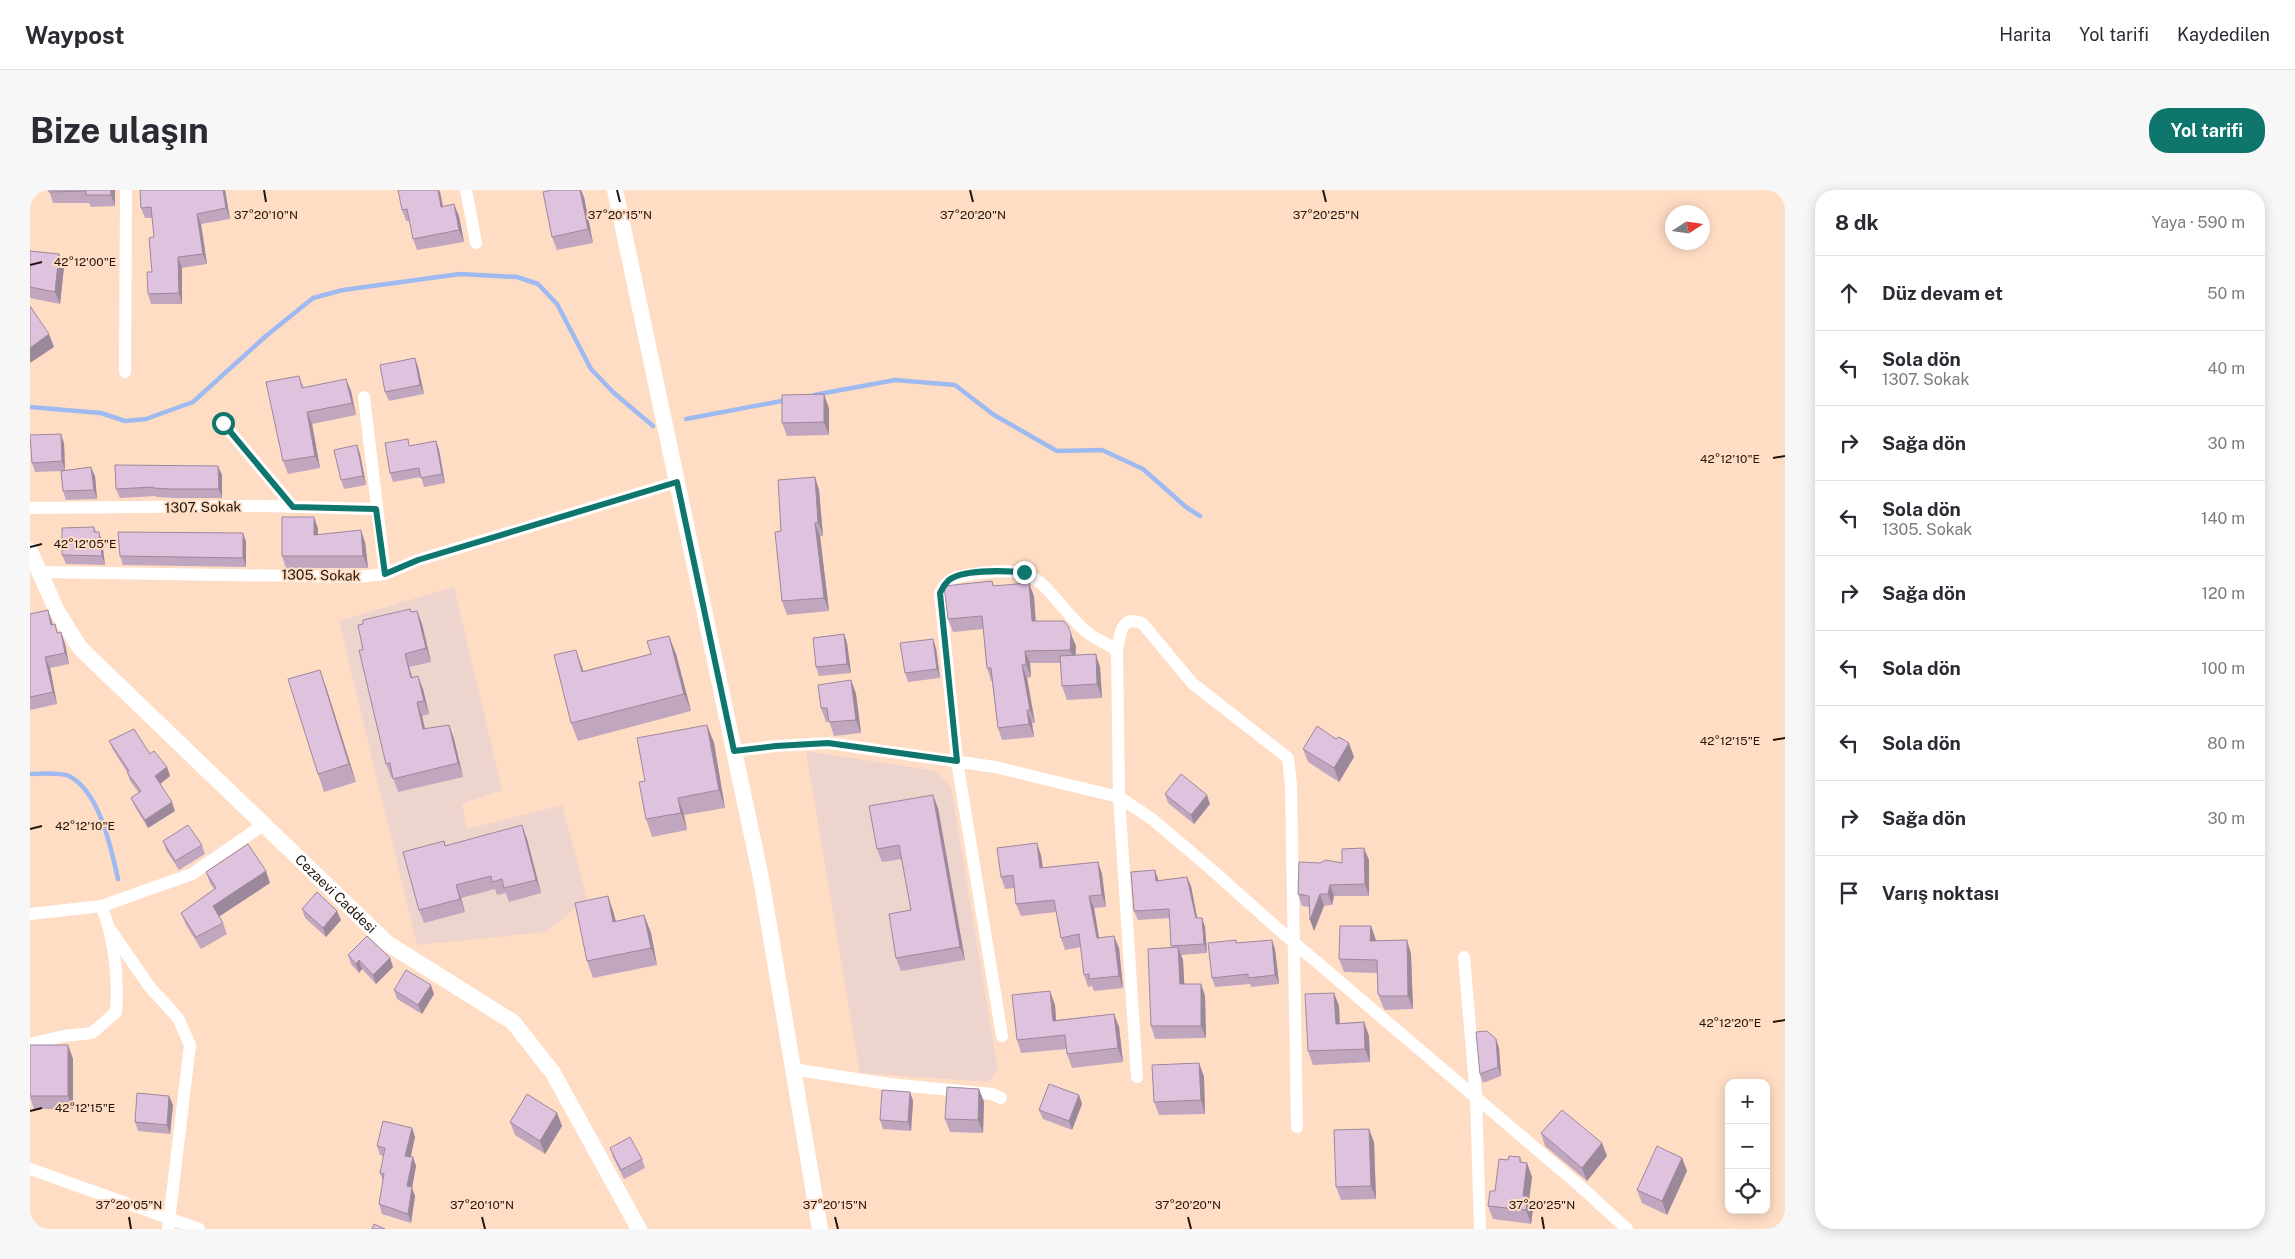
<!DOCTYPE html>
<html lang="tr">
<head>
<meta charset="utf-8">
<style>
	:root { --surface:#fff; --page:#f7f7f7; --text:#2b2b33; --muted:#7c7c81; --line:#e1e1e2; --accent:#0f766e }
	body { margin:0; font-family:"Public Sans",sans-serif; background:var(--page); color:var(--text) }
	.controls { position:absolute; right:15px; bottom:15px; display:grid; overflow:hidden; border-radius:10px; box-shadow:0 2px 12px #0003 }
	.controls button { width:45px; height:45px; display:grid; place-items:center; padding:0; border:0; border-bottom:1px solid var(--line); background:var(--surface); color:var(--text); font:25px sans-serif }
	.compass { position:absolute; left:1635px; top:15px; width:45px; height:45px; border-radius:50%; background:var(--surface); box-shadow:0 2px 12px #0003; rotate:78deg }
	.stop { position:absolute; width:15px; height:15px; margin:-11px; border:4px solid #0f766e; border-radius:50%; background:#fff }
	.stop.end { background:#0f766e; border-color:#fff; box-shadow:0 1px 5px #0008 }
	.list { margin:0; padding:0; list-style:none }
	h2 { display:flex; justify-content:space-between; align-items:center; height:65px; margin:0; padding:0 20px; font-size:21px }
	h2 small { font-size:16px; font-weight:400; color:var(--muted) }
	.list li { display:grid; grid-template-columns:32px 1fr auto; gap:15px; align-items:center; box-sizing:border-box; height:75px; padding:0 20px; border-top:1px solid var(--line) }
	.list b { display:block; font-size:19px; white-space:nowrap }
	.list p { margin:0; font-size:16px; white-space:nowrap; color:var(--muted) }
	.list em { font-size:16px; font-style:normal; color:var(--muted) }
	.icon { flex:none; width:28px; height:28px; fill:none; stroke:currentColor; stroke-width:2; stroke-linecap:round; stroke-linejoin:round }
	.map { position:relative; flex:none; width:1755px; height:1039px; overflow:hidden; border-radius:20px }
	header { display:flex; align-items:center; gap:30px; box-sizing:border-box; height:70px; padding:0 25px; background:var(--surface); border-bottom:1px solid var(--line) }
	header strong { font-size:24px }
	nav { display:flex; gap:28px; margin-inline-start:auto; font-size:18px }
	.intro { display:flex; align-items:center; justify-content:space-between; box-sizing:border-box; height:120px; padding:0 30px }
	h1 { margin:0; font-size:35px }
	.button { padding:12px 22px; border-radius:20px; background:var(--accent); color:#fff; font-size:18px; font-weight:700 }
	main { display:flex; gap:30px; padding:0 30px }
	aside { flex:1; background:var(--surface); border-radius:20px; box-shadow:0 2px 12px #0003 }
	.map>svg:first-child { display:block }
	.education { fill:#edd4cd }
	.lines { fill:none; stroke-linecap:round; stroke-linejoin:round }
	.stream { stroke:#9ebaf1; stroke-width:4.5 }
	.minor { stroke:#fff; stroke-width:12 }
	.tertiary { stroke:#fff; stroke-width:16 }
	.wall { fill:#c0a7bf }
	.shaded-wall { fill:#9c889b }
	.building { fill:#dfc2de; stroke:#9c889b }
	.route { stroke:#0f766e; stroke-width:6 }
	.ticks { fill:none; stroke:#21150d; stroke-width:2 }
	.labels { text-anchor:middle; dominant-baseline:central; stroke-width:4; stroke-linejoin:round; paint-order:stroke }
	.street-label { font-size:14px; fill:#21150d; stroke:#ffddc5 }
	.ticks-label { font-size:12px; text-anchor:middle; fill:#21150d; stroke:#ffddc5; stroke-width:4; stroke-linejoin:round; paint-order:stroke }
</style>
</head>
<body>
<header>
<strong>Waypost</strong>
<nav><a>Harita</a><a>Yol tarifi</a><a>Kaydedilen</a></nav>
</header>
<div class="intro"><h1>Bize ulaşın</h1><a class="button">Yol tarifi</a></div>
<main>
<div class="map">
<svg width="1755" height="1039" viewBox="0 0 1755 1039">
	<rect width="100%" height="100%" fill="#ffddc5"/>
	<path class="education" d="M424,397L472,600L432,614L437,639L532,615L557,709L516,742L387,755L309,431Z
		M776,561L905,581L921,597L968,880L959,892L830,883Z"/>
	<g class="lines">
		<path class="stream" d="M784,205L865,190L925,195L964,225L1027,261L1072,260L1113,279L1156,317L1170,326
			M0,217L71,223L95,231L116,229L163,212L236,146L283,108L313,100L430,84L487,87L508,94L527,114L561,179L584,203L623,236
			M656,229L757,210
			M0,584C10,584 29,582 39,586C70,602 81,658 88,689"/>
		<path class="minor" d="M436,0L446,53
			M95,182L96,0
			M334,207L355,384
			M193,233L263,317
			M0,318L236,316L346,319
			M11,382L328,387L355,384L388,370L647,292
			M704,561L746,556L798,553L965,577L1089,607L1122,629L1182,680L1255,745L1550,996L1597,1039
			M0,724L72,716L162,684L233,635
			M81,741L119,796L148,828L160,855L138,1039
			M1434,767L1446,907L1450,1039
			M972,846L927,571L910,403C918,387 927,386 944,384C1013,373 1009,395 1051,437C1060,447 1076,453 1087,460
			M0,854L34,846L62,843L86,822C89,786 84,750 72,716
			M762,879L859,894L962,904L971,908
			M1107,887L1089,607L1087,460C1090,445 1091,423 1113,434L1162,493L1258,568L1261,595L1267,937
			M0,979L169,1039"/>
		<g class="tertiary">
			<path d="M585,0L731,688L790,1039"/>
			<path id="s1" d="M0,361L27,421L50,458L357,753L483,832L523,883L609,1039"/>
		</g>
	</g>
	<path class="wall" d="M19,0H85V16L61,17L59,13H23Z
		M110,0H195L200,29L171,34L177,74L152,78V114H121L118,104L122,82L124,47L122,28H115L111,18Z
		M410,2L413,16L429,26L434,52L387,60L383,49L379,31H376L372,20Z
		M554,7L563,53L527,60L522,47Z
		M0,61L29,64L34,77L30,114L0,108Z
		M385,168L388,177L394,204L359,211L355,202Z
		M269,186L274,198L316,189L321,201L326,225L282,234L290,278L258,284L253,271Z
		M799,218V245L757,246L752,233Z
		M406,251L409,260L415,293L394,297L391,287L363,292L360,283L381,256Z
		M34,253L35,280L65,286L67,309L36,310L33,301L31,281L5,282L2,273Z
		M327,255L330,264L336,295L314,299L311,290Z
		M188,276L192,285V308H144L126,307V306L90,308L86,299Z
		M785,287L789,300L793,346H790L799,421L757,425L752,411Z
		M284,327L288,339V345L335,352L338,378H256L252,366Z
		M64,337L66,342L72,351L75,375L36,374L32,365Z
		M213,343L216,352V377L93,375L90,366Z
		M962,391L964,396L1004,406L1006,431L1046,456L1045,465L1070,477L1072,508L1037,510L1032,496L1031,473H1000L1001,487L997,488L1005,533H1002L1004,547L972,550L968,538L962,491H961L957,478L953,439L923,442L918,429Z
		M18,420L22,435L28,443L31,442L35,454L39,474L20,478L27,514L0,520V424Z
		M387,421L392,434L401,472L379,477L382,487L393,499L399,524L392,526L395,539L419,535L424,549L433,587L368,602L363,587H361L356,574L333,460L382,422Z
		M814,444L817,453L821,483L789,486L786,477Z
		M639,446L646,464L661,521L548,551L541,533L552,477L553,481L621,464Z
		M906,458L910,488L878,492L875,483Z
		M821,490L826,504L831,543L804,546L799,531L796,532L791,518Z
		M296,497L326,592L294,602L288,584Z
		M677,535L684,553L695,618L654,625L657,640L622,647L616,629L615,591Z
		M1306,549L1324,567L1309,592L1278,572L1273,559Z
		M79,551L120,564L137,577L140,586L130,594L145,621L118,638L105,617L101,608L109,603L100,591L97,582L83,560Z
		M1135,604L1180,614L1164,634L1138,613Z
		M908,618L935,770L871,781L866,768L881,720L872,669L852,672L847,659Z
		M497,649L511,703L479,712L476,703L467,705L465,699L431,708L435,722L394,733L389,720L416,655Z
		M133,651L172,655L175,664L149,680L136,660Z
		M1011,665L1013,678L1068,672L1072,684L1076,717L1064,718L1069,747L1089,758L1093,798L1064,801L1062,796L1058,797L1054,785L1051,757L1035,760L1031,748L1026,722L991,726L986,714L985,698L975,699L971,687Z
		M1339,670V706H1304L1302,715L1294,716L1284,741L1279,717L1272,716L1268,704L1290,673H1312Z
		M1125,680L1128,690L1161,696L1167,728H1172L1175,737L1177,763L1151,765L1153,770L1154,794H1171L1175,806L1176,848L1125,849L1121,836L1142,758L1140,728L1108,730L1104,721Z
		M176,682L240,693L189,726L193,733L197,744L171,759L156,735L151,723L184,699L180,693Z
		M578,706L584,724L586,731L614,725L621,743L627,775L563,788L557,771Z
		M272,719L311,730L296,747L275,728Z
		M1341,736L1346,751L1377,750L1381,764L1383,819L1355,820L1353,817L1348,804L1347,783L1314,782L1309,769Z
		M1207,753L1245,759L1249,794L1221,797L1220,794L1185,797L1182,788Z
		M318,765L360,768L363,777L346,794L332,779L329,783L321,774Z
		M364,800L404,804L392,824L367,809Z
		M1304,803L1309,816L1310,833L1334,832L1339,846L1340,872L1283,875L1278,861Z
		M1025,815L1026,830L1084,824L1089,837L1093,872L1042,878L1037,864V859L991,863L987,850Z
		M1466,849L1469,858L1471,886L1453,893L1450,884Z
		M0,855H38L43,869V919H4L0,907Z
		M1169,873L1174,887L1175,924L1129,925L1124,912Z
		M949,899L954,912L953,943L920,942L915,929Z
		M880,902L883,911L881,941L853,939L850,930Z
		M1049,905L1052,914L1042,940L1013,929L1009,920Z
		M139,906L143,915L140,944L108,941L105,932Z
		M527,923L532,936L515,964L485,945L480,932Z
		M382,938L385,947L380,967L386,976L382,998L385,1006L381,1033L352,1024L349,1014L353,991L350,983L354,966L350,965L347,956Z
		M1511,943L1572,953L1577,966L1557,991L1515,956Z
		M1344,952L1346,1009L1311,1010L1306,997Z
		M580,958L612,969L615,978L594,989L583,967Z
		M1490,967L1492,973H1497L1502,987L1499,1010L1503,1019L1501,1034L1463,1029L1458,1016L1478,970Z
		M1652,968L1657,981L1637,1025L1612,1013L1607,1000Z"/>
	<path class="shaded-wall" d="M81,0H85V16L81,5Z
		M193,0H195L200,29L196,18Z
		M408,0H409L410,2L415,28L411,17Z
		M550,0H551L554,7L563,53L558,39Z
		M424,14L429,26L434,52L429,40Z
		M167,24L171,34L177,74L173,64Z
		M29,64L34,77L30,114L25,102Z
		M148,67L152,78V114L149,103Z
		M19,144L24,157L0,173V158Z
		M385,168L388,177L394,204L390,195Z
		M316,189L321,201L326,225L322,213Z
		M794,204L799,218V245L794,232Z
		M277,222L282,234L290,278L285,266Z
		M31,244L34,253L35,280L32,271Z
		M406,251L409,260L415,293L412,284Z
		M327,255L330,264L336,295L333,286Z
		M188,276L192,285V308L189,299Z
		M61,277L65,286L67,309L64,300Z
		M785,287L789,300L793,346L788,332Z
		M284,327L288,339V357L284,345Z
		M785,333L790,346L799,421L794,408Z
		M331,340L335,352L338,378L333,366Z
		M69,342L72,351L75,375L72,366Z
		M213,343L216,352V377L213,368Z
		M999,393L1004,406L1006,444L1002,431Z
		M18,420L22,432L25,446L21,435Z
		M387,421L392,434L401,472L396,458Z
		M31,442L35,454L39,474L35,463Z
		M814,444L817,453L821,483L817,474Z
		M1041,444L1046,456L1045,473L1040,460Z
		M639,446L646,464L661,521L654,504Z
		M903,449L906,458L910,488L907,479Z
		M546,460L552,477L558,499L552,482Z
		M995,461L1000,473L1001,487L996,474Z
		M375,464L379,477L386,501L381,488Z
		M1066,464L1070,477L1072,508L1067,494Z
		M15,467L20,478L27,514L23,502Z
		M992,475L997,488L1005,533L1000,520Z
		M290,480L296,497L326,592L319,574Z
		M388,486L393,499L399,524L394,511Z
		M821,490L826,504L831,543L826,530Z
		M387,512L392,526L398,552L393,539Z
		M997,520L1002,533L1004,547L999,534Z
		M419,535L424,549L433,587L428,573Z
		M677,535L684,553L695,618L689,600Z
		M1319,553L1324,567L1309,592L1304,578Z
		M137,577L140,586L129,595L125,586Z
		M903,605L908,618L935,770L930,757Z
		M1177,605L1180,614L1164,634L1161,625Z
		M648,608L654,625L657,640L651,623Z
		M142,612L145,621L118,638L115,630Z
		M492,635L497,649L511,703L506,690Z
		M1007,653L1011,665L1014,690L1010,678Z
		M1334,658L1339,670V706L1335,694Z
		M1068,672L1072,684L1076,717L1072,705Z
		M1125,680L1128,689L1129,700L1126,691Z
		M236,681L240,693L187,728L183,716Z
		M1157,687L1161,696L1169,737L1166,728Z
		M426,695L431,708L435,722L430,709Z
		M1300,695L1304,706L1302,715L1298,704Z
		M1290,704L1294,716L1284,741L1280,730Z
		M578,706L584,724L589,749L583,732Z
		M1059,706L1064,718L1071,760L1067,748Z
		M307,721L311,730L296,747L293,738Z
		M614,725L621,743L627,775L621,758Z
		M1172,728L1175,737L1177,763L1174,754Z
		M1341,736L1346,750L1345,764L1340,751Z
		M1084,746L1089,758L1093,798L1089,786Z
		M1242,750L1245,759L1249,794L1245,785Z
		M1377,750L1381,764L1383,819L1378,806Z
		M1148,757L1153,770L1155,806L1150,794Z
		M360,768L363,777L346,794L343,785Z
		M329,770L332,779L329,783L326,774Z
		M1171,794L1175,806L1176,848L1171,836Z
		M401,795L404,804L392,824L388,815Z
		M1020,801L1025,815L1027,844L1023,831Z
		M1304,803L1309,816L1310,847L1306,834Z
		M1084,824L1089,837L1093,872L1088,858Z
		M1334,832L1339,846L1340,872L1335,859Z
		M1466,849L1469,858L1471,886L1468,877Z
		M38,855L43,869V919L38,906Z
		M1169,873L1174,887L1175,924L1171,910Z
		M949,899L954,912L953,943L948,930Z
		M880,902L883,911L881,941L878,932Z
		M1049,905L1052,914L1042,940L1039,931Z
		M139,906L143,915L140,944L137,935Z
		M527,923L532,936L515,964L510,951Z
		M382,938L385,947L379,975L375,966Z
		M1339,939L1344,952L1346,1009L1341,996Z
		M1572,953L1577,966L1557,991L1552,978Z
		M383,967L386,976L382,998L385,1006L381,1033L378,1024L377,996Z
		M1652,968L1657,981L1637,1025L1632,1011Z
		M1497,973L1502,987L1499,1010L1503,1019L1501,1034L1496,1020L1493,1006Z"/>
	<path class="building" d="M19,0H81V5H56V1L19,2Z
		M110,0H193L196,18L167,24L173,64L148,67L149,103L118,104L117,82H122L119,48L124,47L121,17L111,18Z
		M368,0H408L411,17L424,14L429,40L383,49L377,19L372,20Z
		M521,0H550L558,39L522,47L513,2Z
		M0,61L29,64L25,102L0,97Z
		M0,116L19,144L0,158Z
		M385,168L390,195L355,202L350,175Z
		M269,186L272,198L316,189L322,213L277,222L285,266L253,271L236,192Z
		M794,204V232L752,233V205Z
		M31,244L32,271L2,273L0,245Z
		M378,249L379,256L406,251L412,284L391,288L389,278L360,283L355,253Z
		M327,255L333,286L311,290L304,260Z
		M85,275L188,276L189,299H140L123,298V297L86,299Z
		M61,277L64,300L33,301L31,281Z
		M785,287L788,332L785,333L794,408L752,411L745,342L751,341L748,290Z
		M252,327H284V345L331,340L333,366H252Z
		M64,337V342H69L72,366L32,365V338Z
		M88,342L213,343V368L90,366Z
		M962,391L963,396L999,393L1002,431H1034L1038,436L1041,444L1040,460L995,461L996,474L992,475L1000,520H997L999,534L968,538L961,478H957L952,426L918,429L914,396Z
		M380,419L381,422L387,421L396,458L375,464L381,488L388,486L394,511L387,512L393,539L419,535L428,573L363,589L360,573L356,574L329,460H333L328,435L333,434V430Z
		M18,420L21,435L25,434L27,443L31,442L35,463L15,467L23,502L0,507V424Z
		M814,444L817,474L786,477L783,448Z
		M639,446L654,504L541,533L524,465L546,460L552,482L621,464L617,451Z
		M903,449L907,479L875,483L870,453Z
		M1066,464L1067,494L1032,496L1030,466Z
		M290,480L319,574L288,584L258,489Z
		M821,490L826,530L799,532L797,518H791L788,495Z
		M677,535L689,600L648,608L651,623L616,629L609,592L615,591L607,548Z
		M1287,536L1306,549L1309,547L1319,553L1304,578L1273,559Z
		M104,539L120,564L124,561L137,577L125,586L142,612L115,630L101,608L111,601L97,582L99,581L79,551Z
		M1151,584L1177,605L1161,625L1135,604Z
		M903,605L930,757L866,768L859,724L881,720L869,655L847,659L839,616Z
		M158,635L172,655L145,671L133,651Z
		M492,635L506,690L474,698L472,689L462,692L461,686L426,695L430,709L389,720L373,662L414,651L415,656Z
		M1007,653L1010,678L1068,672L1072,705L1059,706L1067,748L1084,746L1089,786L1059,789V784L1054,785L1049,744L1031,748L1024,710L986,714L983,685L971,687L967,658Z
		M218,654L236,681L183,716L193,733L166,747L151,723L186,698L176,682Z
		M1334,658L1335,694L1300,695L1298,704H1290L1280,730L1279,706L1268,704L1269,672L1290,673L1296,670L1312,673V659Z
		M1125,680L1126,691L1157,687L1166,728H1172L1174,754L1141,756L1139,719L1104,721L1101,682Z
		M287,702L307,721L293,738L272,719Z
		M578,706L583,732L614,725L621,758L557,771L545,713Z
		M1310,736H1341L1340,751L1377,750L1378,806H1351L1348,804L1347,770L1309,769Z
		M337,746L360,768L343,785L329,770L326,774L318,765Z
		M1206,750V753L1242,750L1245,785L1218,788V784L1182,788L1178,753Z
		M1148,757L1150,794H1171V836H1121L1118,759Z
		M376,780L401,795L388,815L364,800Z
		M1020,801L1023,831L1084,824L1088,858L1037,864L1035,845L987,850L982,805Z
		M1304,803L1306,834L1334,832L1335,859L1278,861L1275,804Z
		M1457,841L1466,849L1468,877L1450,884L1446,842Z
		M0,855H38V906H0Z
		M1169,873L1171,910L1124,912L1122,875Z
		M1019,894L1049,905L1039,931L1009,920Z
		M917,897L949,899L948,930L915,929Z
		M852,900L880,902L878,932L850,930Z
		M107,903L139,906L137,935L105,932Z
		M497,904L527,923L510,951L480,932Z
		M1532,920L1572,953L1552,978L1511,943Z
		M353,931L382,938L375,966L383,967L377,996L382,997L378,1024L349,1014L354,984L350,983L355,958L347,956Z
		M1339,939L1341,996L1306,997L1304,940Z
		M600,947L612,969L591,980L580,958Z
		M1627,956L1652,968L1632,1011L1607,1000Z
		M1479,966L1490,967V972L1497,973L1493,1006H1498L1496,1020L1458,1016L1460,1001H1465L1469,969L1478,970Z
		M344,1034L355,1039H342Z"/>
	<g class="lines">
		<path class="route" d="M193,233L263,317L346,319L355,384L388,370L647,292L704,561L746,556L798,553L927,571L910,403C913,397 916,391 922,388C939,379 976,381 994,382"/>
	</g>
	<path class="ticks" d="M234,0L236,12M587,0L590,12M940,0L943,12M1293,0L1296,12M0,75L12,72M1743,268L1755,266M0,357L12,354M1743,550L1755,548M0,639L12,636M1743,832L1755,830M0,921L12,918M99,1027L101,1039M452,1027L455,1039M805,1027L808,1039M1158,1027L1161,1039M1512,1027L1514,1039"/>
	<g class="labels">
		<g class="street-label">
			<text transform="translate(173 317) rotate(-1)">1307. Sokak</text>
			<text transform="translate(291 385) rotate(1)">1305. Sokak</text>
			<text stroke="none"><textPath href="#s1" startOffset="464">Cezaevi Caddesi</textPath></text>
		</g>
	</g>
	<g class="ticks-label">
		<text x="236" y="29">37°20'10"N</text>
		<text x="590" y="29">37°20'15"N</text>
		<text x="943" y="29">37°20'20"N</text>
		<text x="1296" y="29">37°20'25"N</text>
		<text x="55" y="76">42°12'00"E</text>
		<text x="1700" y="273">42°12'10"E</text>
		<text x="55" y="358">42°12'05"E</text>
		<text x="1700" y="555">42°12'15"E</text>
		<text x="55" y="640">42°12'10"E</text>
		<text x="1700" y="837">42°12'20"E</text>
		<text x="55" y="922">42°12'15"E</text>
		<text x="99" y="1019">37°20'05"N</text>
		<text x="452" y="1019">37°20'10"N</text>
		<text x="805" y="1019">37°20'15"N</text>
		<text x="1158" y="1019">37°20'20"N</text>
		<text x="1512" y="1019">37°20'25"N</text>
	</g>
</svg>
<div class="controls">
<button>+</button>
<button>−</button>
<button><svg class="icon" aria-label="locate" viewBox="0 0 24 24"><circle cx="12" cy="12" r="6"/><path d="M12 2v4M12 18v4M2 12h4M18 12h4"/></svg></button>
</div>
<svg class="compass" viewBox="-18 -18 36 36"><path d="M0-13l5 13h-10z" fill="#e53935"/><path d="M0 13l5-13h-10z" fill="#7c7c81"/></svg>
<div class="stop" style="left:193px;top:233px"></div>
<div class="stop end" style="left:994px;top:382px"></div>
</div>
<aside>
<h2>8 dk<small>Yaya · 590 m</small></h2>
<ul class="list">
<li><svg class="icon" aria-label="ahead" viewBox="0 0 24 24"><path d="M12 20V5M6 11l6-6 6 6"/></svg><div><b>Düz devam et</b></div><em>50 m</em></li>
<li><svg class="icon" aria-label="left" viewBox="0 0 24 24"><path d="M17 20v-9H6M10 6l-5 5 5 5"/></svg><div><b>Sola dön</b><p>1307. Sokak</p></div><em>40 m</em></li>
<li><svg class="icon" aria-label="right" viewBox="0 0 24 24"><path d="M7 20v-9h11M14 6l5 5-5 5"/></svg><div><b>Sağa dön</b></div><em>30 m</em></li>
<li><svg class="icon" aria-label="left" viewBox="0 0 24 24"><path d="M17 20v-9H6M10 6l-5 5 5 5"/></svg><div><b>Sola dön</b><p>1305. Sokak</p></div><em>140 m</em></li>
<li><svg class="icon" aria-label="right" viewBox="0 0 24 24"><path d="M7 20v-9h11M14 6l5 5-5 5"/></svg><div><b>Sağa dön</b></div><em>120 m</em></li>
<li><svg class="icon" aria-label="left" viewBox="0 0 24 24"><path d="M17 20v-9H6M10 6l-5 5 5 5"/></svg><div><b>Sola dön</b></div><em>100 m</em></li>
<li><svg class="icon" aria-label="left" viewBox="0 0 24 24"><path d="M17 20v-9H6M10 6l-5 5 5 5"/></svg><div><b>Sola dön</b></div><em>80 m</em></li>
<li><svg class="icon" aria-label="right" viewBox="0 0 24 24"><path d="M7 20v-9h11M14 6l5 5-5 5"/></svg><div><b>Sağa dön</b></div><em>30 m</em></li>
<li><svg class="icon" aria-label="arrive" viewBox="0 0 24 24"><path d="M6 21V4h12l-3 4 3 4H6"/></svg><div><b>Varış noktası</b></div></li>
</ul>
</aside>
</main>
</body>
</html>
